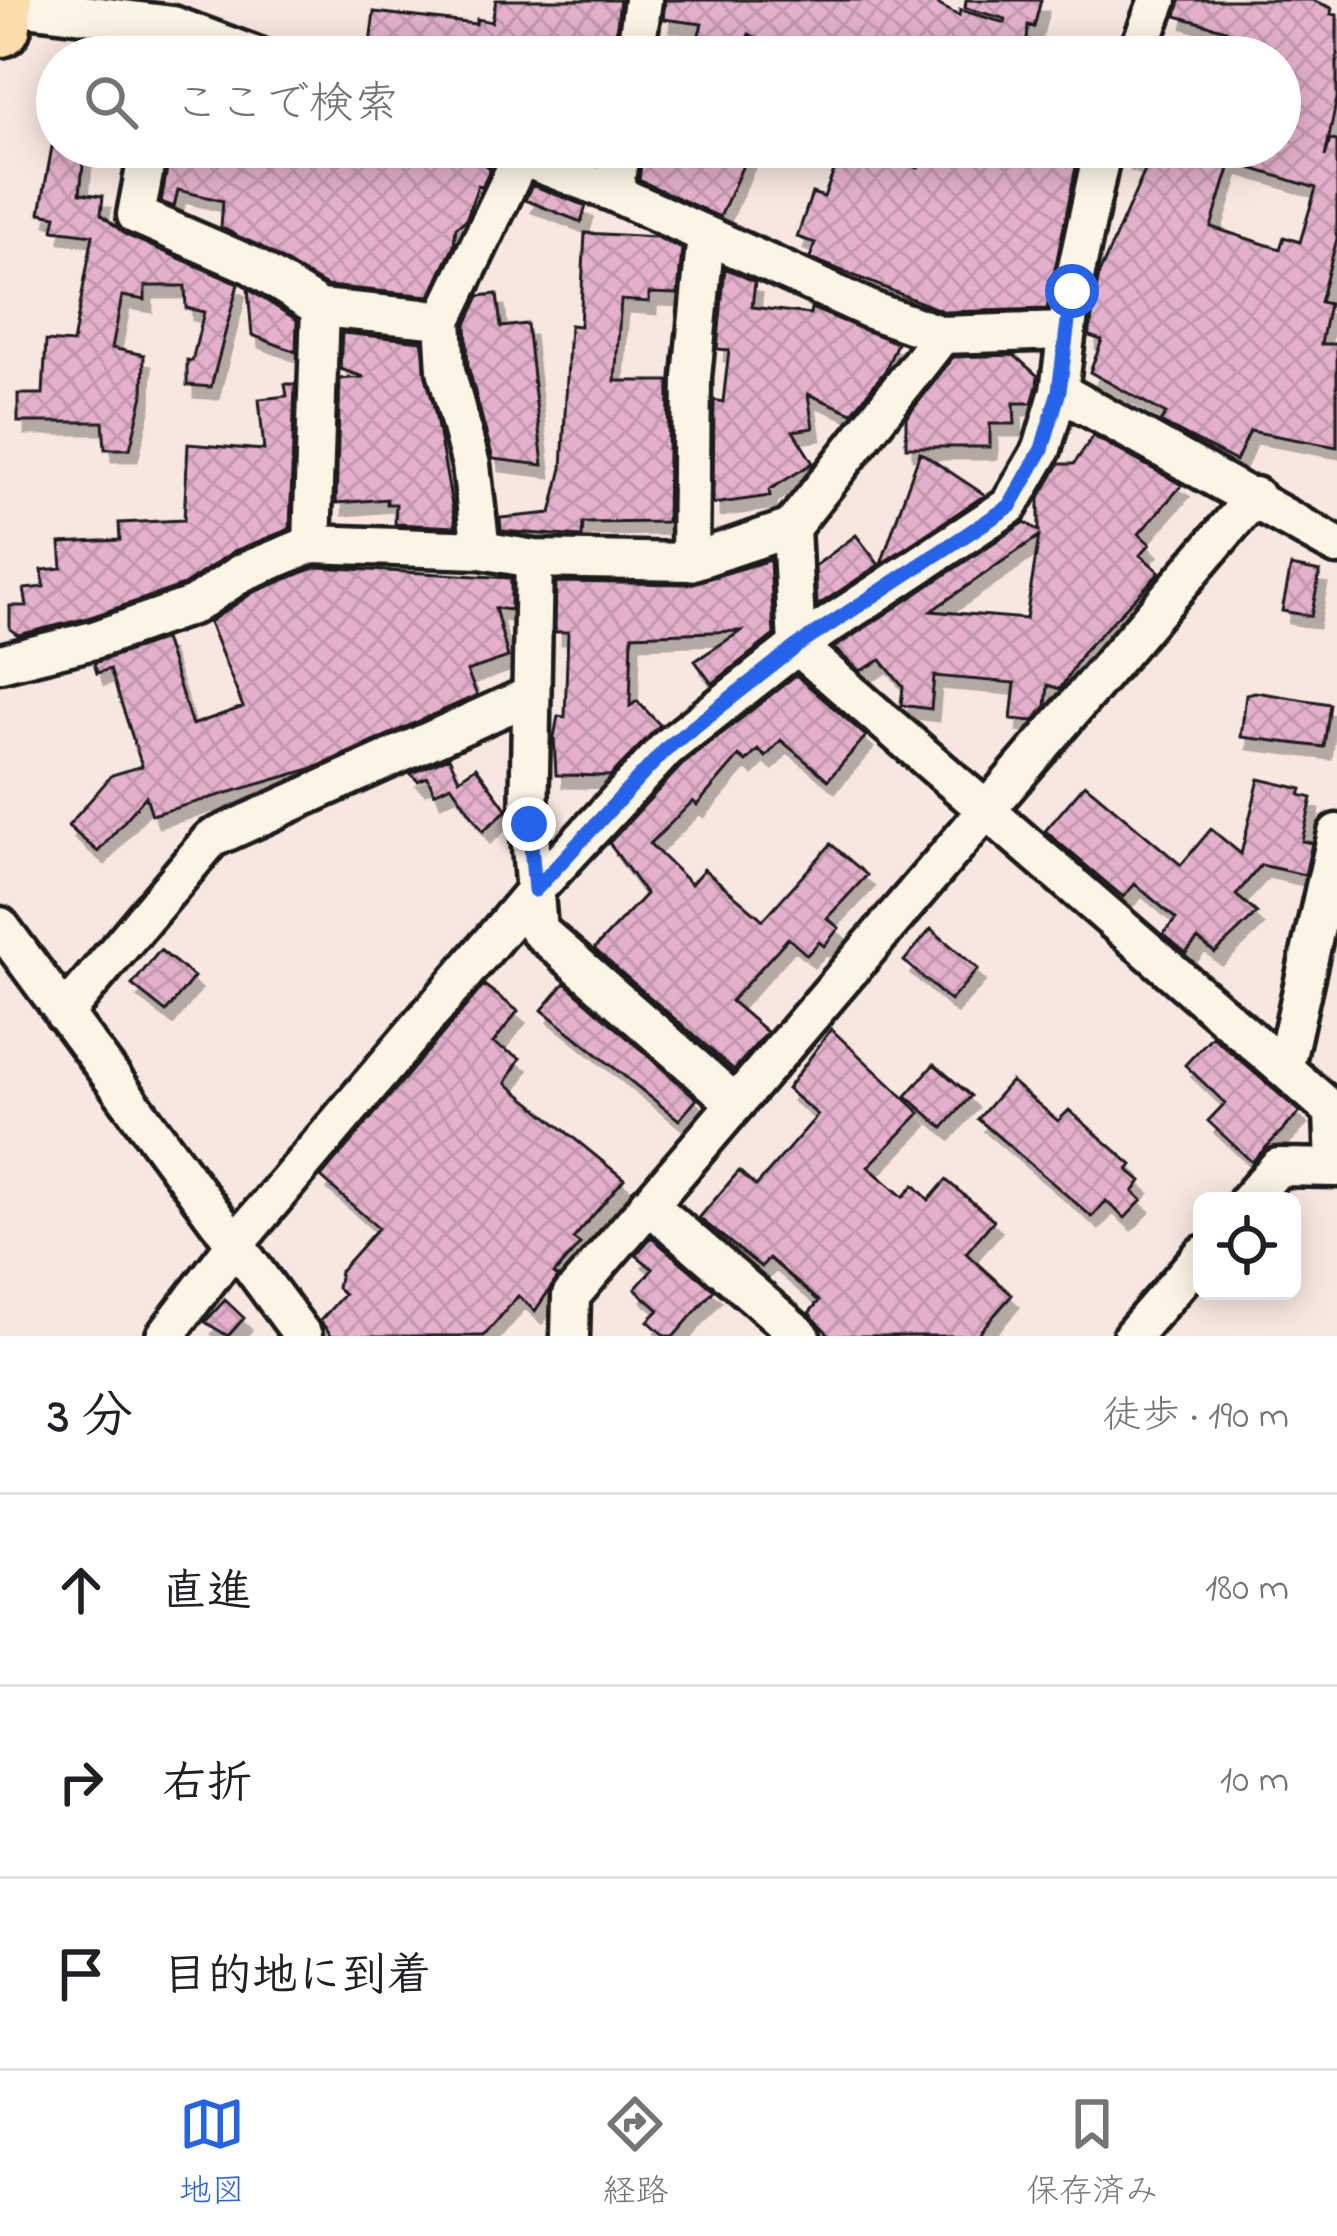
<!DOCTYPE html>
<html lang="ja">
<head>
<meta charset="utf-8">
<style>
	:root { --surface:#fff; --page:#f2f2f2; --text:#202124; --muted:#757577; --line:#e0e0e0; --accent:#2563eb }
	body { margin:0; font-family:"Indie Flower","Klee One",sans-serif; background:var(--page); color:var(--text) }
	.controls { position:absolute; right:36px; bottom:36px; display:grid; overflow:hidden; border-radius:18px; box-shadow:0 6px 30px #0003 }
	.controls button { width:108px; height:108px; display:grid; place-items:center; padding:0; border:0; border-bottom:3px solid var(--line); background:var(--surface); color:var(--text); font:60px sans-serif }
	.stop { position:absolute; width:36px; height:36px; margin:-27px; border:9px solid #2563eb; border-radius:50%; background:#fff }
	.stop.end { background:#2563eb; border-color:#fff; box-shadow:0 3px 12px #0008 }
	.list { margin:0; padding:0; list-style:none }
	h2 { display:flex; justify-content:space-between; align-items:center; height:156px; margin:0; padding:0 48px; font-size:51px }
	h2 small { font-size:39px; font-weight:400; color:var(--muted) }
	.list li { display:grid; grid-template-columns:78px 1fr auto; gap:36px; align-items:center; box-sizing:border-box; height:192px; padding:0 48px; border-top:3px solid var(--line) }
	.list b { display:block; font-size:45px; white-space:nowrap }
	.list em { font-size:39px; font-style:normal; color:var(--muted) }
	.icon { flex:none; width:66px; height:66px; fill:none; stroke:currentColor; stroke-width:2; stroke-linecap:round; stroke-linejoin:round }
	.map { position:relative; flex:none; width:1337px; height:1336px; overflow:hidden }
	.search { position:absolute; background:var(--surface); box-shadow:0 6px 30px #0003; left:36px; right:36px; top:36px; height:132px; display:flex; align-items:center; gap:30px; box-sizing:border-box; padding:0 42px; border-radius:66px; color:var(--muted); font-size:45px }
	.sheet { height:732px; background:var(--surface) }
	nav { display:flex; justify-content:space-around; align-items:center; box-sizing:border-box; height:168px; border-top:3px solid var(--line); background:var(--surface); font-size:33px; color:var(--muted) }
	nav a { display:grid; justify-items:center; gap:6px }
	nav .on { color:var(--accent) }
	.map>svg:first-child { display:block }
	.building { fill:url(#building-cross-hatch); stroke:#1c1c1c; stroke-width:3; fill-rule:evenodd; filter:url(#shadow) }
	.lines { fill:none; stroke-linecap:round; stroke-linejoin:round }
	.minor-casing { stroke:#1c1c1c; stroke-width:45 }
	.trunk-casing { stroke:#1c1c1c; stroke-width:69 }
	.minor { stroke:#fcf5e5; stroke-width:36 }
	.trunk { stroke:#faddab; stroke-width:60 }
	.route { stroke:#2563eb; stroke-width:15 }
</style>
</head>
<body>
<div class="map">
<svg width="1337" height="1336" viewBox="0 0 1337 1336">
	<defs>
		<pattern id="building-cross-hatch" width="8" height="8" patternUnits="userSpaceOnUse" patternTransform="scale(3)"><rect width="8" height="8" fill="#e4b0cb"/><path d="M0 0l8 8M0 8l8-8" fill="none" stroke="#c397ae"/></pattern>
		<filter id="shadow"><feDropShadow dx="7" dy="12" stdDeviation="0" flood-color="#0004"/></filter>
	</defs>
	<rect width="100%" height="100%" fill="#f7e7e0"/>
	<filter id="ink" filterUnits="userSpaceOnUse"><feTurbulence type="fractalNoise" baseFrequency=".00833" numOctaves="2"/><feDisplacementMap in="SourceGraphic" scale="24" xChannelSelector="R" yChannelSelector="G"/><feConvolveMatrix kernelMatrix="1 2 1 2 8 2 1 2 1" color-interpolation-filters="sRGB"/></filter>
	<g filter="url(#ink)">
		<path class="building" d="M496,0H620L615,41L607,40L604,57H411L369,52L374,12L476,24L477,19L492,22Z
			M665,0H930L959,16L960,10L1005,23L1006,19L965,8L966,0H1041L1034,27L1028,25L1026,57H790L749,34L742,52L699,34L702,24L663,19Z
			M1180,0H1312L1332,8L1331,14L1337,15V98L1325,157L1330,140L1337,141V239L1320,302L1329,304L1321,344H1337V447L1250,431L1236,461L1160,422L1166,414L1090,372L1102,340L1089,336L1099,274L1147,166L1124,158L1125,147H1280V57H1256L1258,52L1222,41L1226,30L1176,16ZM1231,162L1316,188L1300,242L1284,237L1280,249L1211,227Z
			M52,147H85L80,193L103,196L101,214L126,235L238,284L211,387L187,385V360L192,361L204,312L186,308L185,286H145V300L122,296L112,348L144,355L143,395L130,449H105L103,422H18V394H43L46,341L73,343L93,235L53,230L56,216L40,213Z
			M171,147H464L490,169L482,187L478,185L466,220L456,227L454,245L430,296L327,286L221,227L223,201L178,190L174,207L161,202Z
			M643,147H751L720,217L639,180Z
			M843,147H859L918,168L920,147H1080L1047,309L945,312L810,258L815,243L797,237L812,193L824,197Z
			M532,185L586,206L581,222L525,200Z
			M585,233L656,237L682,249L678,294L649,293V302L621,300L615,381H669L667,522L583,523L582,537L501,531L500,518L551,513L562,468L570,325L580,326Z
			M725,268L755,282L752,307L810,314L811,308L897,343L885,371L852,413L808,394L813,428L793,431L813,463L769,490L770,496L713,504L714,400L723,402L729,350L717,349Z
			M248,289L297,320L296,352L252,335Z
			M497,294L501,327L527,324L543,465L493,459L468,366L466,324L479,296Z
			M342,333L422,341L456,527L395,524L396,504H387V499L336,503L340,379L364,377L340,369Z
			M1014,355L1038,376L1037,386L1032,403H1014L1015,424H990V447H906V418L953,357Z
			M285,384H295L290,529L234,551L184,585L88,618L18,635L10,629V606H27L24,589L44,587L42,570L62,568L60,543L120,540L119,523L184,520L188,444L264,450L259,399L287,396Z
			M1093,436L1182,485L1139,534L1150,544L1140,555L1160,572L1084,651L1060,689L1048,685L1046,706L1033,721L1011,719L1015,683L934,676L931,709L901,705L903,687L881,660L860,671L834,648L1025,522L1039,531V499L1059,464H1074ZM1039,536L1026,619L931,611Z
			M920,452L985,495L881,564L904,497Z
			M856,535L879,565L817,606L815,566Z
			M770,560L774,635L712,684L695,661L741,631L632,635L630,706L637,701L660,725L610,776L556,775L554,737L558,716L565,717L568,632H555L556,582L690,584Z
			M1291,566L1320,572L1311,616L1282,611Z
			M316,567L511,578V610L495,608L508,657L467,671L477,695L314,768L152,815L146,796L98,852L68,826L112,775L142,766L110,669L97,673L94,663L164,639L192,725L243,707L209,622L254,592Z
			M796,675L866,736L828,780L781,740L766,757L758,750L746,762L739,756L697,805L693,801L650,844L691,884L704,869L763,920L831,844L867,875L827,918L839,928L824,946L819,942L807,955L788,938L731,1001L767,1032L734,1070L594,949L646,894L609,843L682,765Z
			M1255,692L1330,704L1324,747L1241,737L1246,694Z
			M449,757L459,779L476,767L507,810L483,831L451,785L434,793L428,777L418,781L410,774Z
			M1259,779L1302,789L1300,795L1312,798L1302,841L1312,843L1305,875L1261,865L1236,895L1257,913L1215,953L1198,939L1186,953L1163,934L1176,919L1135,884L1123,897L1045,831L1085,784L1181,865L1211,829L1241,854Z
			M931,929L978,969L950,1001L904,961Z
			M160,950L194,977L166,1012L132,985Z
			M565,983L697,1099L679,1120L542,1010Z
			M484,985L518,1011L493,1043L520,1058L506,1083L624,1179L573,1239L580,1244L554,1274L558,1277L535,1311L518,1296L484,1336H332L320,1321L344,1294L337,1288L340,1271L378,1228L321,1177Z
			M831,1029L920,1113L868,1167L903,1197L914,1185L929,1200L946,1180L994,1220L966,1253L1012,1295L976,1336H830L809,1313L819,1301L769,1258L761,1267L699,1218L739,1171L756,1186L818,1115L787,1089Z
			M1212,1036L1300,1112L1252,1162L1208,1121L1225,1103L1185,1065Z
			M934,1064L971,1096L943,1128L906,1096Z
			M1011,1081L1058,1121L1069,1110L1132,1165L1128,1170L1141,1181L1133,1192L1142,1200L1125,1218L1106,1201L1092,1217L978,1119Z
			M651,1237L714,1290L674,1336H665L648,1321L659,1310L635,1289L653,1269L636,1255Z
			M225,1300L244,1318L228,1336L205,1322Z"/>
		<g class="lines">
			<defs>
				<path id="minor" d="M1,4L173,25L259,57
					M635,57L643,0
					M1136,57L1158,0
					M149,147L136,215L251,265L320,308L443,320
					M496,147L614,193L873,311L942,335L1066,331
					M614,193L621,147
					M1059,391L1337,546
					M791,528L797,646L1333,1111L1335,1168
					M312,544L320,308
					M481,550L471,465L446,370L443,320L521,157
					M534,559L529,823L538,930L733,1101
					M690,562L692,377L706,235
					M0,663L94,640L194,605L243,572L312,544L481,550L534,559L690,562L791,528L942,335
					M0,926L303,1336
					M64,1014L211,839L531,695
					M1285,1066L1337,833
					M1248,1201L1278,1167L1337,1168
					M648,1204L801,1336
					M165,1336L236,1243L535,890L667,748L797,646L1009,506L1042,449L1059,391L1072,291L1103,147
					M570,1336L571,1296L1255,496
					M1132,1336L1202,1255"/>
				<path id="trunk" d="M0,26L1,0"/>
			</defs>
			<use href="#minor" class="minor-casing"/>
			<use href="#trunk" class="trunk-casing"/>
			<use href="#minor" class="minor"/>
			<use href="#trunk" class="trunk"/>
		</g>
	</g>
	<g class="lines" filter="url(#ink)">
		<path class="route" d="M529,824L535,890L667,748L797,646L1010,506L1042,449L1059,391L1072,291"/>
	</g>
</svg>
<div class="controls">
<button><svg class="icon" aria-label="locate" viewBox="0 0 24 24"><circle cx="12" cy="12" r="6"/><path d="M12 2v4M12 18v4M2 12h4M18 12h4"/></svg></button>
</div>
<div class="stop" style="left:1072px;top:291px"></div>
<div class="stop end" style="left:529px;top:824px"></div>
<div class="search"><svg class="icon" aria-label="search" viewBox="0 0 24 24"><circle cx="10" cy="10" r="6"/><path d="M15 15l6 6"/></svg>ここで検索</div>
</div>
<section class="sheet">
<h2>3 分<small>徒歩 · 190 m</small></h2>
<ul class="list">
<li><svg class="icon" aria-label="ahead" viewBox="0 0 24 24"><path d="M12 20V5M6 11l6-6 6 6"/></svg><div><b>直進</b></div><em>180 m</em></li>
<li><svg class="icon" aria-label="right" viewBox="0 0 24 24"><path d="M7 20v-9h11M14 6l5 5-5 5"/></svg><div><b>右折</b></div><em>10 m</em></li>
<li><svg class="icon" aria-label="arrive" viewBox="0 0 24 24"><path d="M6 21V4h12l-3 4 3 4H6"/></svg><div><b>目的地に到着</b></div></li>
</ul>
</section>
<nav>
<a class="on"><svg class="icon" aria-label="map" viewBox="0 0 24 24"><path d="M3 6l6-2 6 2 6-2v14l-6 2-6-2-6 2zM9 4v14M15 6v14"/></svg>地図</a>
<a><svg class="icon" aria-label="directions" viewBox="0 0 24 24"><path d="M12 3l9 9-9 9-9-9zM9 14v-3h6M13 9l2 2-2 2"/></svg>経路</a>
<a><svg class="icon" aria-label="saved" viewBox="0 0 24 24"><path d="M7 4h10v16l-5-4-5 4z"/></svg>保存済み</a>
</nav>
</body>
</html>
